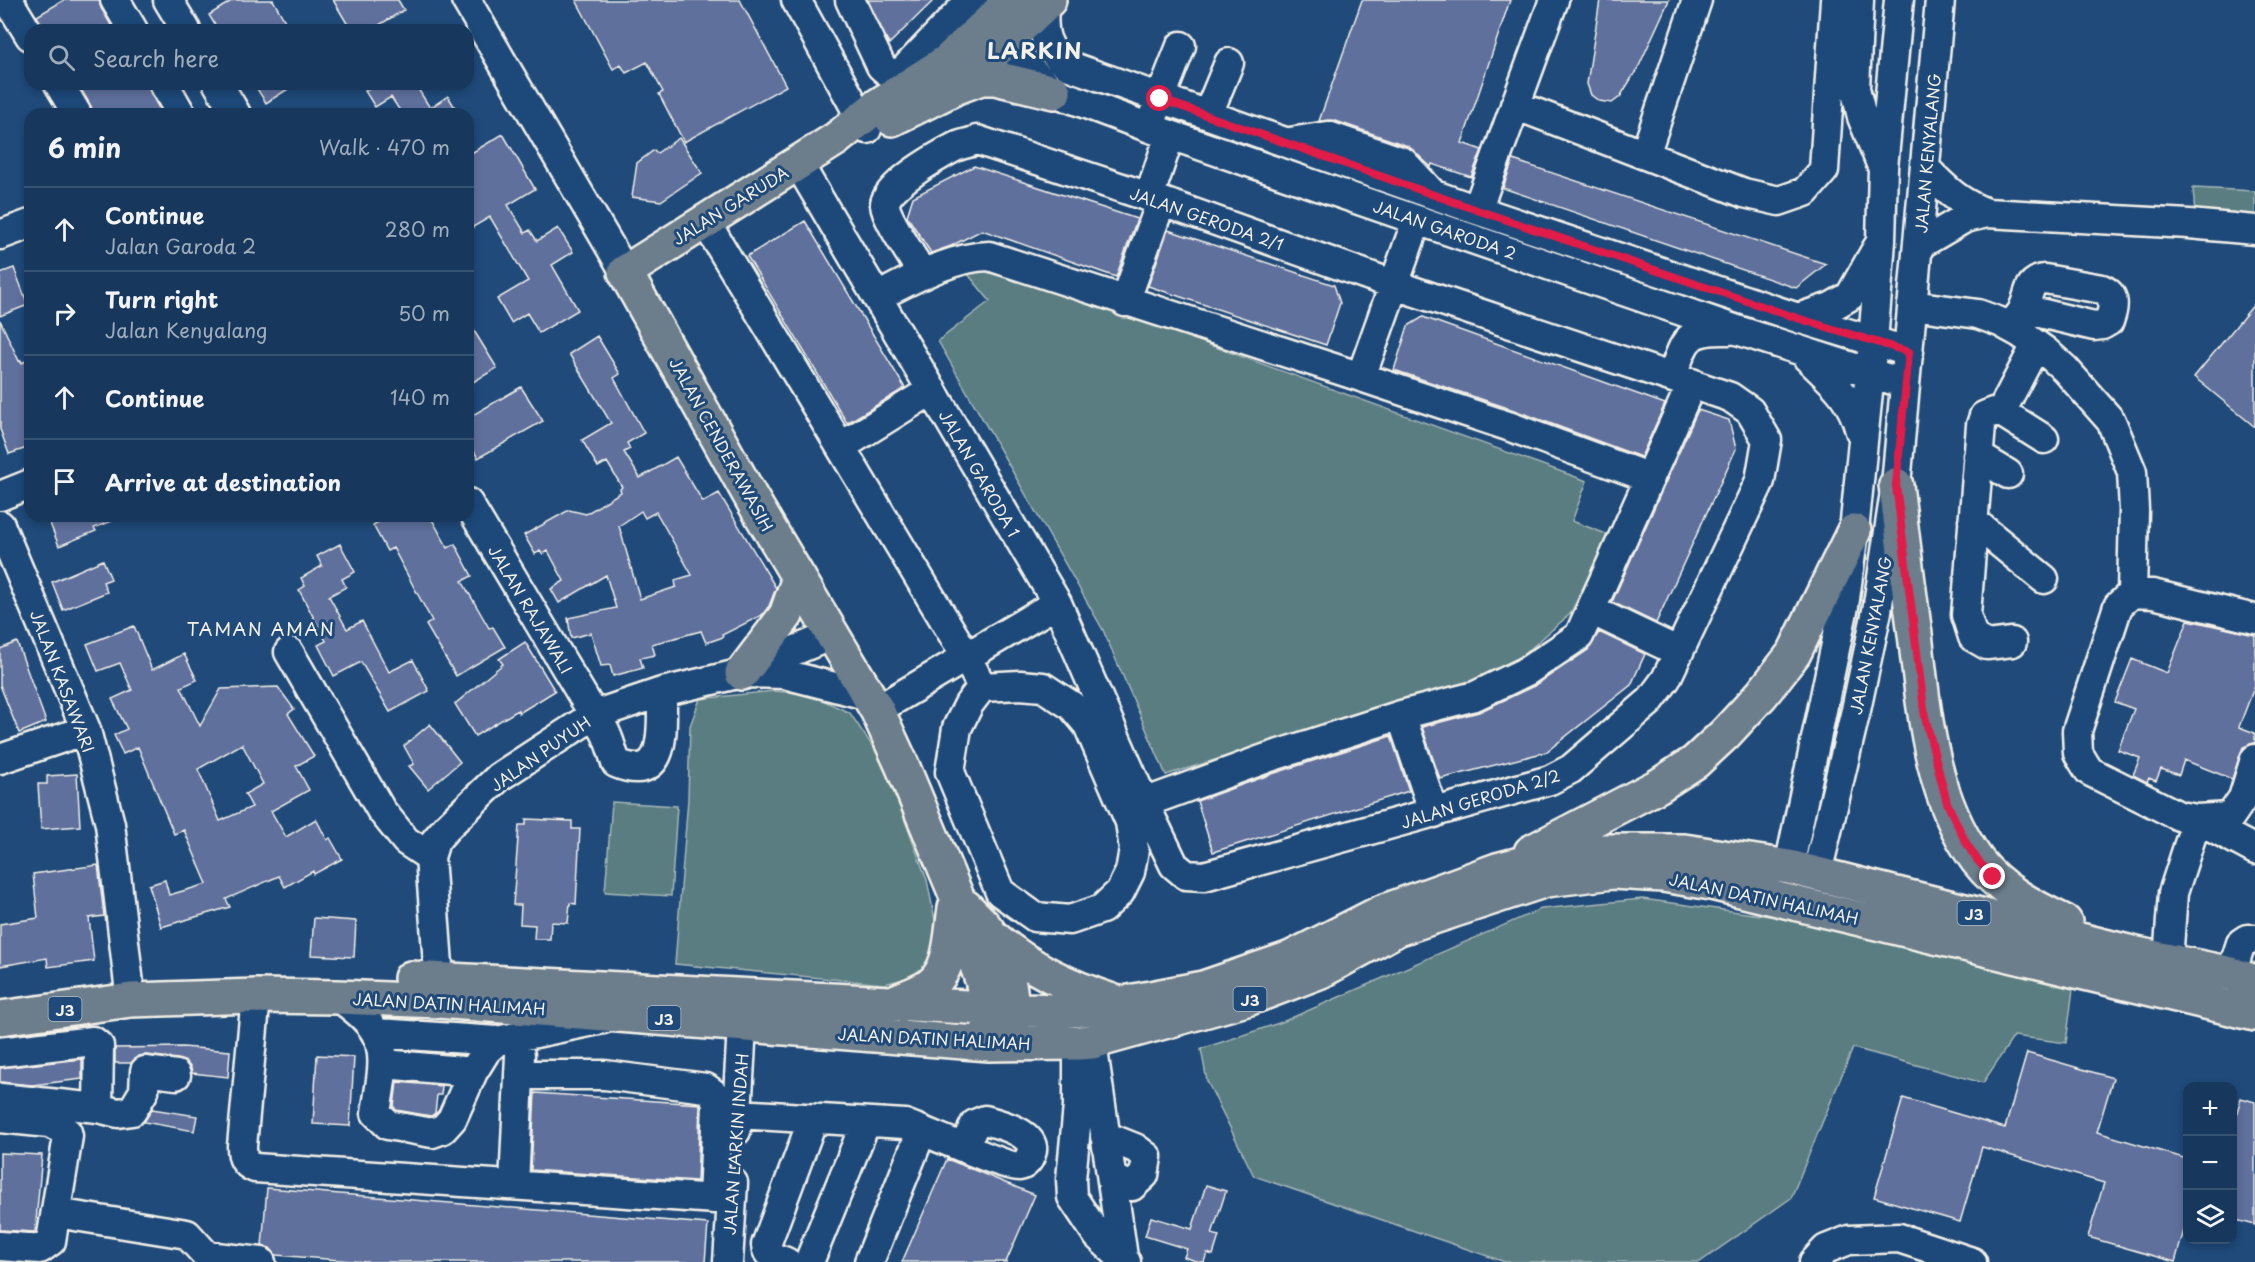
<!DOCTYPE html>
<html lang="en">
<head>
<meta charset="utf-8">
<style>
	:root { --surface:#17385c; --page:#203f62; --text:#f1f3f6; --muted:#9eacbb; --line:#365272 }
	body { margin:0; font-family:"Playpen Sans",sans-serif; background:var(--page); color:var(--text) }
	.controls { position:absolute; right:18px; bottom:18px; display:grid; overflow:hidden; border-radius:12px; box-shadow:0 3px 9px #0003 }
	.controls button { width:54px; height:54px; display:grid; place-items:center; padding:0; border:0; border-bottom:2px solid var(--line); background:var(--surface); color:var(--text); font:30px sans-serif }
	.stop { position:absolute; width:18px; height:18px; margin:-14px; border:4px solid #e11d48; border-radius:50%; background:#fff }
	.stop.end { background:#e11d48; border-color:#fff; box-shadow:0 2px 6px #0008 }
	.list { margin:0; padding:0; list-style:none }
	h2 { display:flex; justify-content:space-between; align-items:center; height:78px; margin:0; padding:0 24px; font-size:26px }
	h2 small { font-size:20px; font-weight:400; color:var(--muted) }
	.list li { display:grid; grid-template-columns:39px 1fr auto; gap:18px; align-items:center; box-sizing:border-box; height:84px; padding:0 24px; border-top:2px solid var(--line) }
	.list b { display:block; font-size:22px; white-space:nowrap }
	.list p { margin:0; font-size:20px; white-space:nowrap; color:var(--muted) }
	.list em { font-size:20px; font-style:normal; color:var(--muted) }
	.icon { flex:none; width:33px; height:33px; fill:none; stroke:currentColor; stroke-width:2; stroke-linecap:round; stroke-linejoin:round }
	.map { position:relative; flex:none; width:2255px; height:1262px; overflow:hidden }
	.search { position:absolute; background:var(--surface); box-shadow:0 3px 9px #0003; left:24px; top:24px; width:450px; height:66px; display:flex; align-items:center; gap:15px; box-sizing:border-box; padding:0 21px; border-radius:18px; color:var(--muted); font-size:22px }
	.panel { position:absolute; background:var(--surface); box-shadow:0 3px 9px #0003; left:24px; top:108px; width:450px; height:414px; border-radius:18px }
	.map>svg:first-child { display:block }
	.green { fill:#5a7d82; stroke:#a7b7b5; stroke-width:1.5 }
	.building { fill:#5f6f9d; stroke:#f4f1e8; stroke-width:1.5; fill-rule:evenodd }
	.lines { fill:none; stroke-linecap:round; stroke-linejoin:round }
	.minor-casing { stroke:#f4f1e8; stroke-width:33 }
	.major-casing { stroke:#f4f1e8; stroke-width:38 }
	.minor { stroke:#1f4a7a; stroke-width:28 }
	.major { stroke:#6c7d8c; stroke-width:33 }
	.route { stroke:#e11d48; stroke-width:8 }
	.labels { text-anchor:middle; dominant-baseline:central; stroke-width:6; stroke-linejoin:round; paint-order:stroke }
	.shield { fill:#1f4a7a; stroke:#b4bfc7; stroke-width:1.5 }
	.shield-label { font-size:15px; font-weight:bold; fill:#f4f1e8 }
	.street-label { font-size:16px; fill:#f4f1e8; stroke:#1f4a7a }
	.neighbourhood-label { font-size:18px; letter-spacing:1.5px; fill:#f4f1e8; stroke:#1f4a7a }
	.district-label { font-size:22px; font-weight:bold; letter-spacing:1.5px; fill:#f4f1e8; stroke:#1f4a7a }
</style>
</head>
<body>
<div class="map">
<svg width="2255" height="1262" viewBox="0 0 2255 1262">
	<rect width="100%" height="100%" fill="#1f4a7a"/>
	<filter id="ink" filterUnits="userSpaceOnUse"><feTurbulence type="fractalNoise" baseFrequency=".0167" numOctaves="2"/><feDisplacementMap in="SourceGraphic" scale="12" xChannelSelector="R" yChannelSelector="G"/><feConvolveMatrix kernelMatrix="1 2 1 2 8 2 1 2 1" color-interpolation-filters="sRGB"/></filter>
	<g filter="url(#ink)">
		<path class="green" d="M2193,188L2255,191V224L2195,214Z
			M985,264L1587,481L1572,521L1609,535L1570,614L1505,671L1166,775L1103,630L938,341L990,301L967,273Z
			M774,691L810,694L850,713L883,762L927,880L937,930L928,973L884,984L675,964L688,799L690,726L700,699Z
			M612,802L677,806L671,896L605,892Z
			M1642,899L1776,917L2074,981L2066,1043L2014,1036L1983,1083L1853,1048L1791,1198L1700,1262H1505L1254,1176L1207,1081L1201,1049L1282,1022L1541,909Z"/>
		<path class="building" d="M64,0H99L101,8L114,30H45L37,16Z
			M233,0H273L290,30H218L209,15Z
			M333,0H398L404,10L371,30H351Z
			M576,0H740L786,86L684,142L659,94L663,92L647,62L626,73L621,65L613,69Z
			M868,0H934L889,44Z
			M1362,0H1510L1462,143L1482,150L1471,177L1432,164L1431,167L1408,146L1333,120L1319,121Z
			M1600,0H1669L1639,66L1620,97L1612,103L1599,101L1591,95L1587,84Z
			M78,84H148L150,92L162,114H93L91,106Z
			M254,84H296L266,103Z
			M376,84H415L430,108L448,96L459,114H402L391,97L375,107L365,91Z
			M503,134L535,189L508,205L525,233L530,230L537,241L558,228L573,252L552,265L578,310L539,333L527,313L511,323L497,299L528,281L490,217L468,230V155Z
			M679,138L702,173L661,201L632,197L637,163L654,150L657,153Z
			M1513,160L1826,264L1796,288L1503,188Z
			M974,166L1137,219L1116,277L982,230L951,246L931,253L907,216L913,197Z
			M805,221L905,388L847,423L747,256Z
			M1168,230L1334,285L1340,303L1326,345L1148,286Z
			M14,268L28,305L0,316V273Z
			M2255,303V427L2194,377Z
			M1423,317L1665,404L1641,457L1514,410L1394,370L1408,326Z
			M0,320L19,361L21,360L22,363L30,359V447L9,454L0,429Z
			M468,321L497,368L468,385Z
			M597,336L620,374L614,378L644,433L627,443L630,449L624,452L640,478L676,457L703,502L719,493L776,588L769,606L762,615L722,635L723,637L706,643L701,631L652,644L655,655L640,658L643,668L613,676L610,665L601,666L591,633L571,638L568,618L616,608L606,575L559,603L551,589L564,581L548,551L542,554L540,551L535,554L524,535L569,510L586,514L621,492L620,489L622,487L607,462L598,467L582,440L611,423L569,354ZM641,511L645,518L656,512L692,575L675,580L676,587L640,599L619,526Z
			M521,387L543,421L478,458L468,442V424L473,421L471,416Z
			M1698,410L1729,420L1736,449L1656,623L1612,602Z
			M47,516H121L122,517L94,528L96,531L59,546Z
			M389,516H430L448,548L455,544L472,576L462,581L489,628L493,627L505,647L456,676L426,625L432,621L393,548L387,551L373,525Z
			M340,544L355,572L342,579L346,587L329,596L347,629L362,621L389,672L413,660L429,691L390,712L361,662L334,676L318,645L326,641L299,590L305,586L301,578L322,566L317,556Z
			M103,560L111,579L103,582L107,592L63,610L52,582Z
			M2188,620L2255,635V685L2239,727L2255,733V743L2243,747L2232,779L2184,760L2179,775L2161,769L2156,781L2149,778L2147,782L2133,775L2140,758L2118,750L2134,709L2115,702L2132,659L2167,673Z
			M134,626L152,670L184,654L197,680L181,687L200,726L221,689L278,687L294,709L288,714L314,756L296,766L309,790L271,811L286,837L316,819L327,840L330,838L342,859L314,874L313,871L285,887L279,876L226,899L230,907L161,927L149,885L165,880L169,895L207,884L184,830L174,834L138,747L123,754L114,735L127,729L112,699L132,690L120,663L98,671L87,644ZM242,744L263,784L245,794L252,807L220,821L198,769Z
			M1599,632L1645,654L1631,685L1546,752L1440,779L1422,727L1479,712L1534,686L1588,650Z
			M17,642L46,722L19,733L0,685V649Z
			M525,642L555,691L519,713L518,710L475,736L455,704L503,664L499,659Z
			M430,724L460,762L428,789L409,766L414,764L404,746Z
			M1391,736L1409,791L1213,852L1197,801L1272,774Z
			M77,774L80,826L41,829L38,784H47V776Z
			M526,819L572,821V829H580L576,904L570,903L568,923L551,922L550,939H534L535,925L520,924L521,905H513L519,825H526Z
			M98,865L104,916L89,918L94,961L48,967L47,958L0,966V924L38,918L33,874Z
			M314,918L356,921L354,957L311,955Z
			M183,1047L230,1051L228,1077L192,1073L191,1068L186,1062L178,1059L147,1055L138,1056L131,1063H115V1048Z
			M2027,1053L2113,1078L2097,1132L2187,1159V1220L2175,1262L2088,1237L2104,1183L1982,1147L1960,1222L1874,1197L1903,1098L2005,1128Z
			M317,1055L354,1057L350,1126L313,1124Z
			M82,1059V1079L32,1085L0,1082V1068Z
			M397,1082L442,1086L441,1095H437L435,1113L431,1116L396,1110L394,1107Z
			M535,1093L700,1104L697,1181L531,1170Z
			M2241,1098L2255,1102V1225L2232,1219V1130Z
			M152,1109L197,1116L194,1131L144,1122Z
			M0,1153L42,1155L35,1232L0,1230Z
			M947,1159L1035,1195L1006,1262H902Z
			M1206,1185L1226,1191L1212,1234L1219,1236L1213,1255L1207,1253L1204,1262H1199L1184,1257L1187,1249L1145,1236L1151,1217L1192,1229Z
			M267,1188L708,1224L705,1262H365L276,1255L270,1248L262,1246Z"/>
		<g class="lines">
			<defs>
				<path id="minor" d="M8,0L30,36
					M115,0L133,30
					M168,0L186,30
					M466,0L625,272
					M796,0L867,129
					M850,0L881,66C890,75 894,76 905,69L971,0
					M969,0L1031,70L1054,92L1150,128L1417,220L1740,331L1905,384
					M1859,0L1855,88L1862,117L1881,164
					M1044,6C1042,32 1044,48 1067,65L1477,210L1798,318L1909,352
					M59,84L77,114
					M164,84L181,114
					M218,84L236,114
					M1515,105L1744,193L1779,201L1805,192L1824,170L1835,0
					M1208,114L1229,63
					M1153,117L1181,46
					M1290,142L1328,136L1403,162L1430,191
					M1645,155L1697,0
					M798,163L1057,603L1144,803L1174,865L1186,875L1204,876L1550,780L1571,769L1649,702L1666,679L1760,481L1767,440L1750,411L1730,397L1395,285L1149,197L977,140C970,143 962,144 955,147C940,155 883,187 885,205C886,219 915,260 923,275
					M1926,169C1946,190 1960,203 1987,213
					M1149,197L1170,135
					M1477,210L1554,0
					M705,221L966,656L982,687
					M0,235L30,224
					M1919,245L1965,218L1987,213L2189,224L2255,230
					M877,297C911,280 950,257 989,256L1361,377L1508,426L1650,478
					M1125,302L1161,202
					M1912,305L1978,314L2000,322L2020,333L2045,351L2065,369L2111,421L2132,472L2134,510L2132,593
					M1798,318L1831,307L1850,296L1877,248
					M2009,327C2014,321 2022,314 2024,307C2030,294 2027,281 2045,279L2102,289C2116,295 2114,308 2109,321L2102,325L2094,326L2024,309
					M1806,356C1831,381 1851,395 1860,431
					M1672,376C1686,339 1685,329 1729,330
					M1361,377L1417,220
					M2001,412L2044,439
					M842,446L932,390
					M1978,456L2008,474
					M0,496L30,484
					M468,503L594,715C607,730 610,744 616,763C670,786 661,725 662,692
					M1973,521L2044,579
					M0,525L86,730L110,824L129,984
					M1591,610L1679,652
					M2012,642L1987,645L1973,637L1966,615L1981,425L1984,416L1993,412H2001L2036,345
					M289,652L381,810L406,841L430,857
					M750,669L832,635
					M1020,685L1043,687L1072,706L1088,725L1130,822L1134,849L1130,872L1120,892L1102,909L1070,920L1035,917L1000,892L950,772L957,728L969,704L982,687Z
					M877,710L1057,603
					M1401,715L1434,813
					M0,759L86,730
					M1144,803L1267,758L1401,715L1475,696L1527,671L1579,636L1692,383
					M2197,819L2230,817L2243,798L2255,759
					M2199,820L2255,850
					M1789,867L1844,606L1854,531L1873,342L1881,241L1883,168L1899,0
					M1817,873L1856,710L1877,611L1896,485L1940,0
					M2168,960L2173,893L2197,819L2179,816L2089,771L2078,753L2077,731L2118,606L2132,593L2153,594L2255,619
					M2231,974L2241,943L2247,939H2255
					M439,978L430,857L435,841L447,827L499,777L594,715L662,692L742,673L784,674L866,695
					M256,996L242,1146C242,1157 244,1164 255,1168L731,1200
					M338,997C393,1034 385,1054 376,1113L388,1125L432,1133L443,1129L452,1119L473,1072L486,1051L497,1041
					M378,1033L497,1041L603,1019
					M1078,1043V1106L1071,1179L1072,1197L1098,1236L1126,1262
					M1093,1050L1123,1257
					M0,1052L93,1041L99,1046L98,1108L0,1098
					M384,1064L473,1072
					M520,1075H605L706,1088L714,1094L717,1105L713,1199
					M98,1108L118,1113L132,1111L144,1091L145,1071L176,1075
					M737,1114L905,1124L915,1128L918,1140L869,1262
					M0,1118L49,1123L67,1132L68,1136L51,1241L40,1249L0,1246
					M915,1128C931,1134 1008,1168 1019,1166C1025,1165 1029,1160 1031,1154C1039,1134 1000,1124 985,1120L975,1124L964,1147
					M736,1131L742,1026
					M1105,1136L1135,1148L1147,1157L1144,1175L1132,1186L1112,1179
					M514,1185L520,1055
					M56,1213L187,1234L207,1256L261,1262
					M728,1262L733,1183
					M786,1262C776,1258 767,1257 766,1245L813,1119
					M809,1262L866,1122
					M1814,1262L1826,1249L1849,1240L1899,1238L1972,1262"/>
				<path id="major" d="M957,87L981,78H995L1054,92
					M892,119L951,90L985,61L1049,0
					M1896,485C1902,535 1908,584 1915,634C1924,710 1930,796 1977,860C1999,889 2033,907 2065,922
					M742,673L786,615L799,578
					M1531,852L1658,786L1695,762L1725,734L1762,694L1794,653L1854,531
					M966,907C973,915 983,923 989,932C1007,961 1013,996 1013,1029
					M992,936C1028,968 1070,987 1115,1002
					M411,978L1025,1010L1056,1011L1098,1008L1203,988L1291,958L1382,912L1497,870L1539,859L1598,851H1684L1789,867L2132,953L2231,974L2255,982
					M895,1002C905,997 919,993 929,986C952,971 951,933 955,908
					M0,1018L131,1000L256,996L338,997L438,1001L989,1044L1078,1043L1092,1042L1250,998L1321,971L1397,929L1546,880L1613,872L1663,875L1711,883L2255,1014
					M989,1027L988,1007L982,980L970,946L957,897L902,765L877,710L753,501L625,272L836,139L877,106L946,62L1012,0"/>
			</defs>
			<use href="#minor" class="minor-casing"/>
			<use href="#major" class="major-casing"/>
			<use href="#minor" class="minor"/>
			<use href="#major" class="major"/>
		</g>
	</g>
	<g class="lines" filter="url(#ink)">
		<path class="route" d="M1160,99L1477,210L1797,318L1909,352L1896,485L1925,717L1947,803L1966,843L1978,861L1993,877"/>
	</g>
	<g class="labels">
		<g class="shield">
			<rect x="1957.5" y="901" width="33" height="24" rx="4.5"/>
			<rect x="1233.5" y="987" width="33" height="24" rx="4.5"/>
			<rect x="48.5" y="997" width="33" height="24" rx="4.5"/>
			<rect x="647.5" y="1006" width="33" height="24" rx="4.5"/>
		</g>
		<g class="shield-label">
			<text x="1974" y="913">J3</text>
			<text x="1250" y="999">J3</text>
			<text x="65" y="1009">J3</text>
			<text x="664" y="1018">J3</text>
		</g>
		<g class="street-label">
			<text transform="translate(1927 153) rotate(-85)">JALAN KENYALANG</text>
			<text transform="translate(730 205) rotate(-32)">JALAN GARUDA</text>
			<text transform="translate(1207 218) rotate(19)">JALAN GERODA 2/1</text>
			<text transform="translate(1445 229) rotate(19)">JALAN GARODA 2</text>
			<text transform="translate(722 444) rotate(61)">JALAN CENDERAWASIH</text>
			<text transform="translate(980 473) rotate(60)">JALAN GARODA 1</text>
			<text transform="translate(531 609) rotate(59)">JALAN RAJAWALI</text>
			<text transform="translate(1870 635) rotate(-79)">JALAN KENYALANG</text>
			<text transform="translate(63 681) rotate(69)">JALAN KASAWARI</text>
			<text transform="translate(540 753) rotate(-35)">JALAN PUYUH</text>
			<text transform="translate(1480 798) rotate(-17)">JALAN GERODA 2/2</text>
			<text transform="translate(1764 898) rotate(12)">JALAN DATIN HALIMAH</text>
			<text transform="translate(449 1003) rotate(3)">JALAN DATIN HALIMAH</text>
			<text transform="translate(934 1038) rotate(3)">JALAN DATIN HALIMAH</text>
			<text transform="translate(735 1144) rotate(-86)">JALAN LARKIN INDAH</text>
		</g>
		<g class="neighbourhood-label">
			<text x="261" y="628">TAMAN AMAN</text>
		</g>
		<g class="district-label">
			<text x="1035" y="49">LARKIN</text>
		</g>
	</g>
</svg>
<div class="controls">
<button>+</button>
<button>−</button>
<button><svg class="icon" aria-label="layers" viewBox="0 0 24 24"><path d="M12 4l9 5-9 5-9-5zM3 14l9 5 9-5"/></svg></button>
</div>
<div class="stop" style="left:1160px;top:99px"></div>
<div class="stop end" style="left:1993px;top:877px"></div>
<div class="search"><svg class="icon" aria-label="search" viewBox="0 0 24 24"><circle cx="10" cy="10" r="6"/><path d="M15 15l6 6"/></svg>Search here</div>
<section class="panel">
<h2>6 min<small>Walk · 470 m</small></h2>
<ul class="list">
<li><svg class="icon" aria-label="ahead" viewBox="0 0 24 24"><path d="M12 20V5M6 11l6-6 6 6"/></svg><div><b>Continue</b><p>Jalan Garoda 2</p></div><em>280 m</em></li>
<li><svg class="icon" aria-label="right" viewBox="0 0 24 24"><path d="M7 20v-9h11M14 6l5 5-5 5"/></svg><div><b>Turn right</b><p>Jalan Kenyalang</p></div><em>50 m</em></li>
<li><svg class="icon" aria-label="ahead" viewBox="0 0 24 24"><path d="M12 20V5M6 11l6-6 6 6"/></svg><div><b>Continue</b></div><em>140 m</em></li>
<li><svg class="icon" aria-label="arrive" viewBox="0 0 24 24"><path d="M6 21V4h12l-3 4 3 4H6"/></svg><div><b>Arrive at destination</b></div></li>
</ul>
</section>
</div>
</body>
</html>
